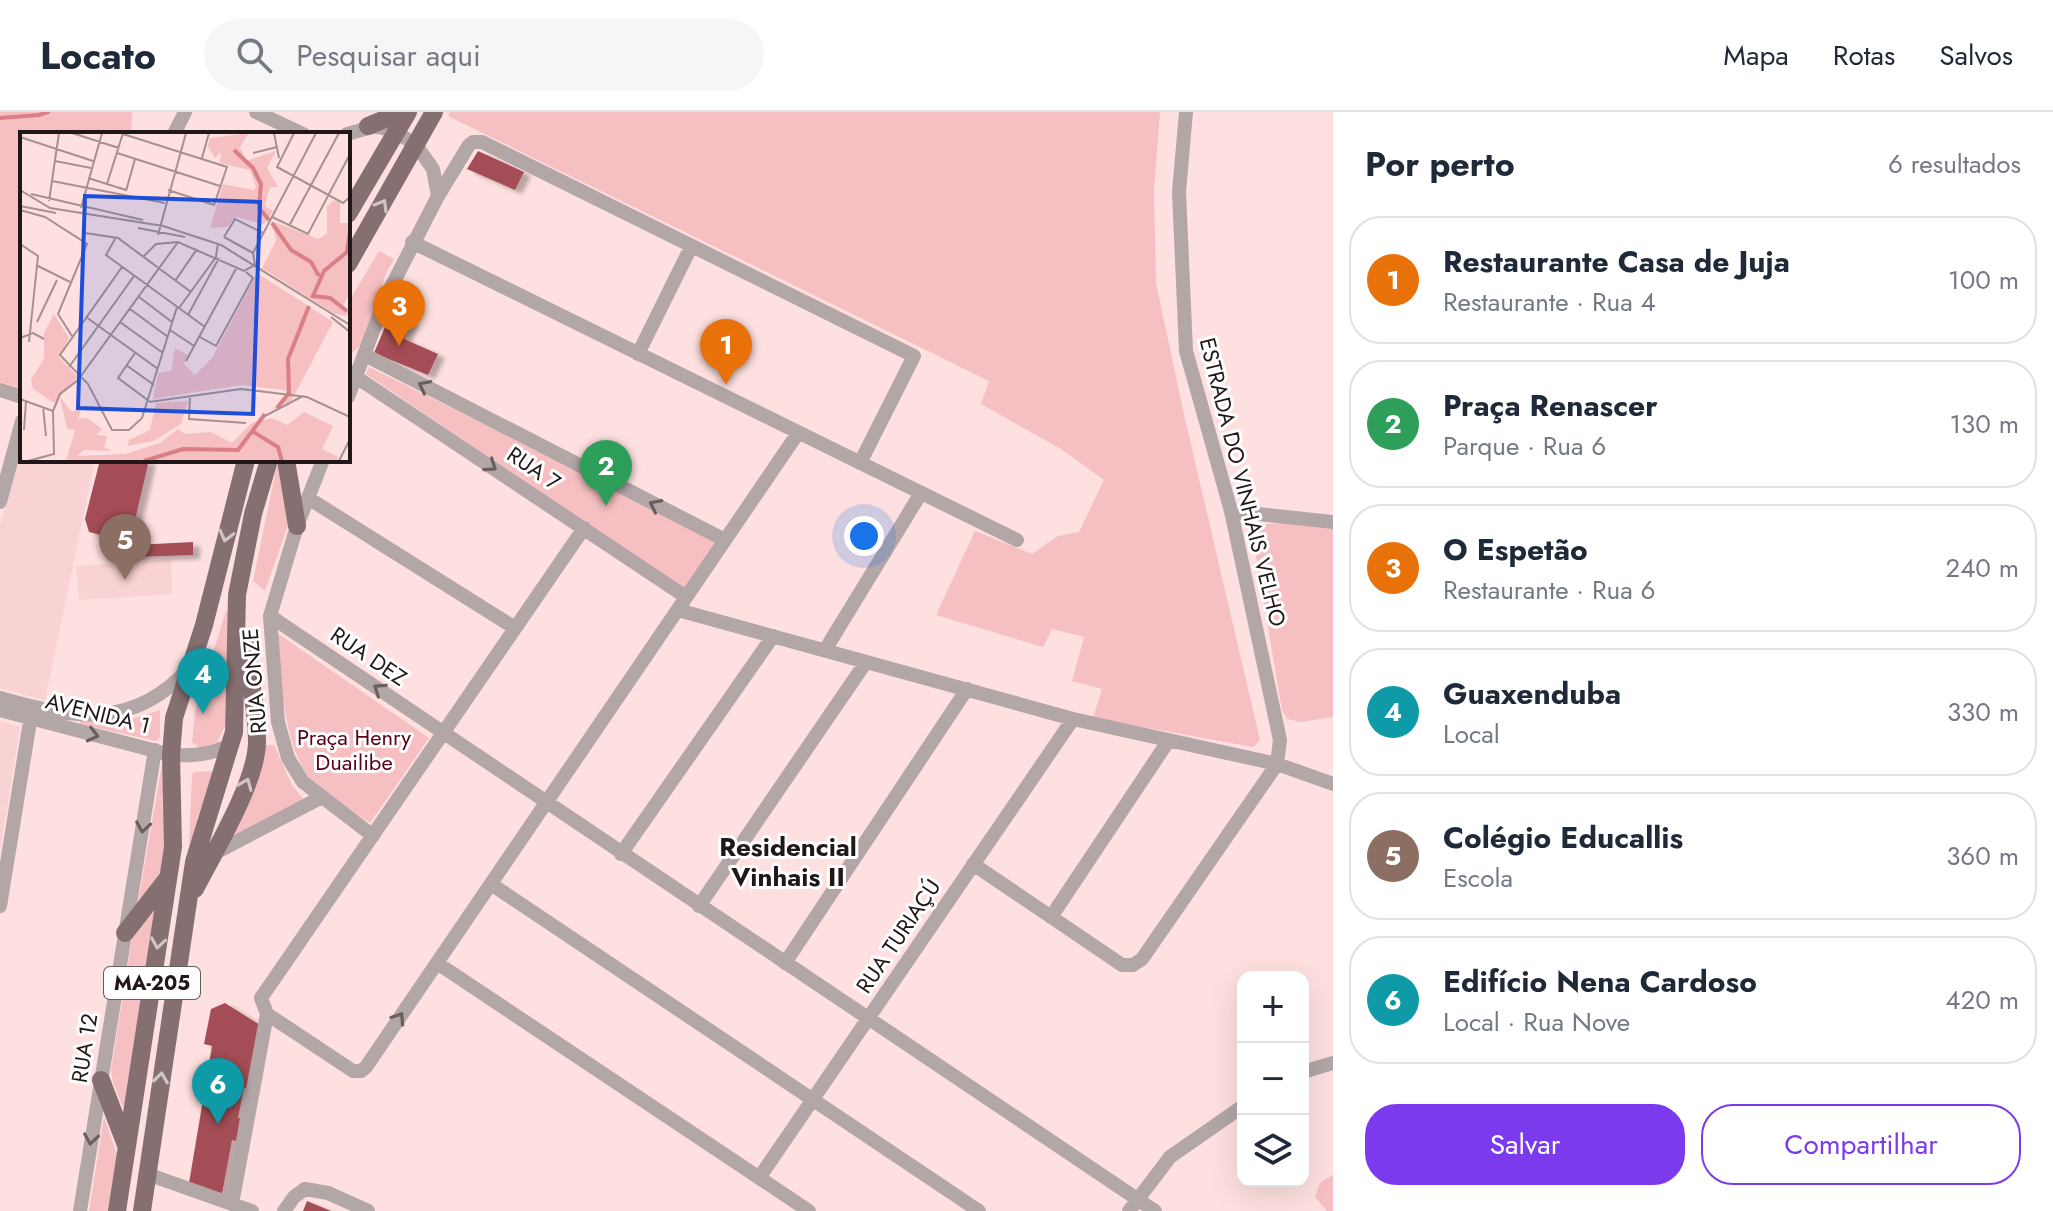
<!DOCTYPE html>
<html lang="pt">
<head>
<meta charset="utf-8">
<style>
	:root { --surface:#fff; --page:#f6f6f7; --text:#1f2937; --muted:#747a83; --line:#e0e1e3; --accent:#7c3aed }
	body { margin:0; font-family:Jost,sans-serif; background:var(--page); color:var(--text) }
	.controls { position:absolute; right:24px; bottom:24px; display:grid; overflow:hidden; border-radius:16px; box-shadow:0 8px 32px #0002 }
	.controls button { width:72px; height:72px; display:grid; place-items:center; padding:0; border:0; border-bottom:2px solid var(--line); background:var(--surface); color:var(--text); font:40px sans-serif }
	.you { position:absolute; left:864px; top:424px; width:28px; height:28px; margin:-20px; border:6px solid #fff; border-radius:50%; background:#1a73e8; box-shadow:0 0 0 12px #1a73e833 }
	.badge { display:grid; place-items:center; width:52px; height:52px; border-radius:50%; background:var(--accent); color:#fff; font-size:26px; font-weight:700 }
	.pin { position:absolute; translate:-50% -66px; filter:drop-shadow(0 2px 4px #0008) }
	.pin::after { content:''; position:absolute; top:42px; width:28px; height:24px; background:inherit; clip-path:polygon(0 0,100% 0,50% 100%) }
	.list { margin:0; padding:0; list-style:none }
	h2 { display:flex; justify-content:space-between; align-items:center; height:104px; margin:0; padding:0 32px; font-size:34px }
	h2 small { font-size:26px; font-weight:400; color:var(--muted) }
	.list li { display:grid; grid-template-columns:52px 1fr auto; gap:24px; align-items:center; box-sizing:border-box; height:128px; margin:0 16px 16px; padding:0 16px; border:2px solid var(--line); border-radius:32px }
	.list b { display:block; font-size:30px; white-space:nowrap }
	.list p { margin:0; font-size:26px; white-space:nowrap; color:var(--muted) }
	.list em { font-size:26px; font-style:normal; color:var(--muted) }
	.actions { display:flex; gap:16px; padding:24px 32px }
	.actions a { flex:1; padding:18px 0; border:2px solid var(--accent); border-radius:32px; text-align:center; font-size:28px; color:var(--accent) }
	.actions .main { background:var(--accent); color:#fff }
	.icon { flex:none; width:44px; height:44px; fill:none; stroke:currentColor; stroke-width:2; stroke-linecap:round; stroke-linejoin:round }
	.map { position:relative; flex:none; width:1333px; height:1099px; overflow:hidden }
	header { display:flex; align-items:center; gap:48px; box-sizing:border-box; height:112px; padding:0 40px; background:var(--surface); border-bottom:2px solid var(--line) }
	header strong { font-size:38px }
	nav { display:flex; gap:44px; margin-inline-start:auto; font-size:28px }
	.search { width:560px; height:72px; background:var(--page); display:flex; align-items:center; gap:20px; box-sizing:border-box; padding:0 28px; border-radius:44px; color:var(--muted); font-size:30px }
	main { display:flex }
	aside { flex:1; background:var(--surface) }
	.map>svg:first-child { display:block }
	.built { fill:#f9d2d3 }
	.green { fill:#f6bfc1 }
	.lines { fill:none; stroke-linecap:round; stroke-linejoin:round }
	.stream { stroke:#da7f85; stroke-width:4 }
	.building { fill:#a44e56; filter:url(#shadow) }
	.minor { stroke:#b3a6a6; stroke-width:14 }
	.major { stroke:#866f70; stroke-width:18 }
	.oneway { stroke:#cfc5c6 }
	.oneway2 { stroke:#6a5e5f }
	.labels { text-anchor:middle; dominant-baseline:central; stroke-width:6; stroke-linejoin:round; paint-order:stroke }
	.shield { fill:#fff; stroke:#645d5d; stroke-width:2 }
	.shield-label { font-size:20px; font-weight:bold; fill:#221718 }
	.street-label { font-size:22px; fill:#221718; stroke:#fff }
	.park-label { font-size:22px; fill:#580218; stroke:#fff }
	.quarter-label { font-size:26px; font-weight:bold; fill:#221718; stroke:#fff }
	.inset-river { fill:none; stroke:#da7f85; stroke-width:4 }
	.inset-road { fill:none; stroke:#a69090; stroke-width:2 }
	.view { fill:#1d4ed8; fill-opacity:0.15; stroke:#1d4ed8; stroke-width:4 }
	.inset-edge { fill:none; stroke:#221718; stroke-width:4 }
</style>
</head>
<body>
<header>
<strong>Locato</strong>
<div class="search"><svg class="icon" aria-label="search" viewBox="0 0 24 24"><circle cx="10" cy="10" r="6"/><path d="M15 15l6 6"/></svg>Pesquisar aqui</div>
<nav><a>Mapa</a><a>Rotas</a><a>Salvos</a></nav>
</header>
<main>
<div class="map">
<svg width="1333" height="1099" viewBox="0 0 1333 1099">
	<defs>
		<filter id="shadow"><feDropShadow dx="7" dy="4" stdDeviation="2" flood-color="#0004"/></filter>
	</defs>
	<rect width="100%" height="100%" fill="#fee0e0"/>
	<path class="built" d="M22,338V348H95L45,588L0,576V413Z
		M171,447L172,482L79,488L76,454Z
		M0,609L20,615L0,739Z"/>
	<path class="green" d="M0,0H132L131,22H22V277L0,270Z
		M450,0H1160L1154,78L1156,171L1185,307L1260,628L1253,635L1093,606L1102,577L1072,569L1084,525L1052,517L1043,535L936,503L975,419L1032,442L1058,424L1079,420L1104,368L1061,337L981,292L989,269L448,4Z
		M379,139L394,147L386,161L363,228L358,236L348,243V191Z
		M369,255L718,428L687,479L366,262Z
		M280,351L289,410L265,479L253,469L277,353Z
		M1280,411L1333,417V605L1301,610L1287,607L1282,598L1255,438L1254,421L1263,412Z
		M226,499L228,502L225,614L217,630L200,636L192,630L195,600Z
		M277,521L429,626L370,711C354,700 333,690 318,676C282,641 282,568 277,521Z
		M160,598V625L156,629L80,612V609L122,610Z
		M264,633H274L292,673L304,688L234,723C249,694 262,666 264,633Z
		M162,652L164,654L169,699L159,767L138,791Z
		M214,659L198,704L189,738L192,663L194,660Z
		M155,794L125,1000L113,971L111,958L132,827Z
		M104,1004L118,1046L109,1099H89Z
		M1333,1063V1099H1327L1315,1085L1320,1071Z"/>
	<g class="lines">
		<path class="stream" d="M0,6L39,3L48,0"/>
	</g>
	<path class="building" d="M478,39L524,60L515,78L467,57Z
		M391,201L412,209L404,227L438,242L428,263L374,241Z
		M100,348H149L130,430L89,420L85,407Z
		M193,430V443L135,445V433Z
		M225,891L260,913L249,978L244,976L238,1006H240L236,1029L232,1028L222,1082L189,1071L212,934L204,932L211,897Z
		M307,1089L331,1099H303Z"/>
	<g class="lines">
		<path class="minor" d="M256,0L303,22
			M174,22L185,0
			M347,22L376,14L396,20L416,33L433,57L438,84L386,185L348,285
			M438,84L469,33L473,30H482L914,244L860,351
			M412,130L1017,428
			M638,242L691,135
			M365,243L725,428
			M348,263L356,265L686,485
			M0,278L22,285
			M323,348L297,414L270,504L278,610L288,646L303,670L373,724
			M308,386L515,516
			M0,390L22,309
			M1231,399L1333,410
			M584,416L261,886L267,902L353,959H361L366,955L798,321
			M678,498L1073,607L1277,652L1333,672
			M270,504L1155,1099
			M825,538L921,381
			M0,586C73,607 134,618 189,556
			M0,598L171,643C194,644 211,643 231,632
			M213,742L320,686
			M621,742L773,524
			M973,752L1122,853H1133L1142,847L1277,652L1280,628L1231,399L1186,239L1179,80L1186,0
			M491,772L979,1099
			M0,794L32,597
			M699,794L866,550
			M1051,805L1169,628
			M437,851L809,1099
			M785,851L967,577
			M1303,960L1333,951
			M147,1062L252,1099
			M759,1066L1073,607
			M232,1092L267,902
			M80,1099L155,638
			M284,1099L294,1085L305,1077L328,1081L368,1099
			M1129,1099L1170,1045L1243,994"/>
		<path class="major" d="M368,14L402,0
			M348,102L408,0
			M348,152L434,0
			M286,348L297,414
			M195,777C214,740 256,671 257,631C257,598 249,565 247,533
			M125,821L167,767
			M101,968L126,1033
			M117,1099L173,735L171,643L174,606L204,513L246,348
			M142,1099L194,750L234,620L237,483L253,402L269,348"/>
	</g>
	<defs><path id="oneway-chevron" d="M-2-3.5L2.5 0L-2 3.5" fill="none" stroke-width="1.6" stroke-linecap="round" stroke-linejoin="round" transform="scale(2)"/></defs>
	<g class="oneway">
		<use href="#oneway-chevron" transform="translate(382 93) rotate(-60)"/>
		<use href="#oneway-chevron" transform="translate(226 424) rotate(104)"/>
		<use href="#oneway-chevron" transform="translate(246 672) rotate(-68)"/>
		<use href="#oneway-chevron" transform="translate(158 831) rotate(99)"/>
		<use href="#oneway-chevron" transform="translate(161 966) rotate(-82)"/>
	</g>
	<g class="oneway2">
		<use href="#oneway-chevron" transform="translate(424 274) rotate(-153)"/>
		<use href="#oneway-chevron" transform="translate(491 354) rotate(34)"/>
		<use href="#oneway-chevron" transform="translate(655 393) rotate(-153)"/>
		<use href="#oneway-chevron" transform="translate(379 577) rotate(-146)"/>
		<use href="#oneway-chevron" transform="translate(93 623) rotate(14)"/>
		<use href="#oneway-chevron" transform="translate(143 715) rotate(99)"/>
		<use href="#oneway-chevron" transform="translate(399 906) rotate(-56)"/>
		<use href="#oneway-chevron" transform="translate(91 1027) rotate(99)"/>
	</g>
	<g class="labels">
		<rect class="shield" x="104" y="855" width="96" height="32" rx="6"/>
		<g class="shield-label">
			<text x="152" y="871">MA-205</text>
		</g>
		<g class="street-label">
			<text transform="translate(534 356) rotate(34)">RUA 7</text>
			<text transform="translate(1243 370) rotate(76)">ESTRADA DO VINHAIS VELHO</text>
			<text transform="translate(369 544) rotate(34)">RUA DEZ</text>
			<text transform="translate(254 569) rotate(-95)">RUA ONZE</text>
			<text transform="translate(98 601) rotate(14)">AVENIDA 1</text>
			<text transform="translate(898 824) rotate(-56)">RUA TURIAÇÚ</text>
			<text transform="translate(84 936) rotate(-81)">RUA 12</text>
		</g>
		<g class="park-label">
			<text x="354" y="625">Praça Henry<tspan x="354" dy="25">Duailibe</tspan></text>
		</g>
		<g class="quarter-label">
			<text x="788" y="735">Residencial<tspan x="788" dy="30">Vinhais II</tspan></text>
		</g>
	</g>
	<g transform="translate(20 20)">
		<rect width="330" height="330" fill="#fee0e0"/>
		<path d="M229,1L220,15L226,29L256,19L247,36L258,55H250L245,74L253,79L244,92L216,85L207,95L190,96L203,52L233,58L236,55L230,38L200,31L201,20L195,26L188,14L190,6ZM314,68L320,71V91H330V160L323,174L330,179L326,184L313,181L242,136L256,109L252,89L298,107L307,102V75ZM237,141L313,190L271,269L252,278L267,264L265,258L221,253L133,267L138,241L151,239L155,216L168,223L164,232L175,243L192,226ZM34,182L49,206L39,225L58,245L34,271L13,257L11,247L24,227V201ZM40,265L52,280L62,274L58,287L67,286L82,297L76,303L87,304L84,315L92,319L64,318L57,324L105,322L140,311L158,297L165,302L191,300L212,311L232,291L252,286L267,293L284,280L313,294L302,317L318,325L316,329H46L55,298L47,297ZM168,269L161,292L133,309L108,314L109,308L130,298L136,271Z" fill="#f6bfc1"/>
		<path class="inset-river" d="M214,18L233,36L241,52L239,76L249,88M252,91L271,118L291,130L299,144M294,164L310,166L327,179M292,166L304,139L327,120L330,100M257,276L269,261L268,227L289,174M232,299L258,315L262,329M124,329L163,317L218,318L245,282"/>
		<path class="inset-road" d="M52,1L99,16M254,1L259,26M274,1L257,35L323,71L330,65M103,2L207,35L194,73L148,58M0,5L73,29M97,21L200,54M233,21L257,15M182,26L189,1M35,29L71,36M68,46L106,58M32,49L145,71M87,52L103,1M0,58L30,76L143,94L201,113L330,193M106,59L115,27M11,62L123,88M29,69L39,1M0,74L36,81M61,76L82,1M0,78L25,85L67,112L38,182L52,204M252,85L288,102L330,22M269,94L319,1M118,96L165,105M65,101L98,106L171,160M138,103L166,1M204,105L215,87L243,101M204,105L233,121M95,107L86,123L185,195M0,112L18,124L9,210M233,121L296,1M123,125L136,112L158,110L224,139L235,133L233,121M16,133L50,150M102,135L40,223L68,252L92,298H109L122,286L157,175M155,149L177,117M119,165L152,190M159,176L196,125L198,111M110,177L148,205M168,183L199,126M66,185L138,237M311,185L330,200M17,190L37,148M100,190L143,221M150,198L174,214M180,205L196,214L233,146L226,140M0,206L13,201L24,207M115,221L98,246L129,269M166,229L217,135M106,233L134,253M49,235L114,144M170,264L169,287L226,291M0,267L33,279M129,270L221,257L287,265L330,285M23,275L26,304M243,285L283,264M4,298L6,269M8,329L34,322L33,279L40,262L58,248L158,110M319,329L330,307"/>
		<path class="view" d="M65,64L240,70L233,282L58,276Z"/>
		<rect width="330" height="330" class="inset-edge"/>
	</g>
</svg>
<div class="controls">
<button>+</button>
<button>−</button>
<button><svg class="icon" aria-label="layers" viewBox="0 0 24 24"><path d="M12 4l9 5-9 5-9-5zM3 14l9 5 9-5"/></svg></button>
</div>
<div class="you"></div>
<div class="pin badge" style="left:726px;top:273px;background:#e8710a">1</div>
<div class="pin badge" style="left:606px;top:394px;background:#2e9e5b">2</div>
<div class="pin badge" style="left:399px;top:234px;background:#e8710a">3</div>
<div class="pin badge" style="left:203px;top:602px;background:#0f9aa8">4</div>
<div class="pin badge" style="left:125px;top:468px;background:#8d6e63">5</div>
<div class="pin badge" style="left:218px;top:1012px;background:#0f9aa8">6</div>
</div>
<aside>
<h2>Por perto<small>6 resultados</small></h2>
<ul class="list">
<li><span class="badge" style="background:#e8710a">1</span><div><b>Restaurante Casa de Juja</b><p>Restaurante · Rua 4</p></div><em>100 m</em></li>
<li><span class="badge" style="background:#2e9e5b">2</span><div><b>Praça Renascer</b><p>Parque · Rua 6</p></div><em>130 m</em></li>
<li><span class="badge" style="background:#e8710a">3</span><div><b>O Espetão</b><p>Restaurante · Rua 6</p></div><em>240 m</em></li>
<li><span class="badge" style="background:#0f9aa8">4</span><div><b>Guaxenduba</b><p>Local</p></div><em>330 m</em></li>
<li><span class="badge" style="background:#8d6e63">5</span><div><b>Colégio Educallis</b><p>Escola</p></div><em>360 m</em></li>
<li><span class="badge" style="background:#0f9aa8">6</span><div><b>Edifício Nena Cardoso</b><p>Local · Rua Nove</p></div><em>420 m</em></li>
</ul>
<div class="actions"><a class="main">Salvar</a><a>Compartilhar</a></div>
</aside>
</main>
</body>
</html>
